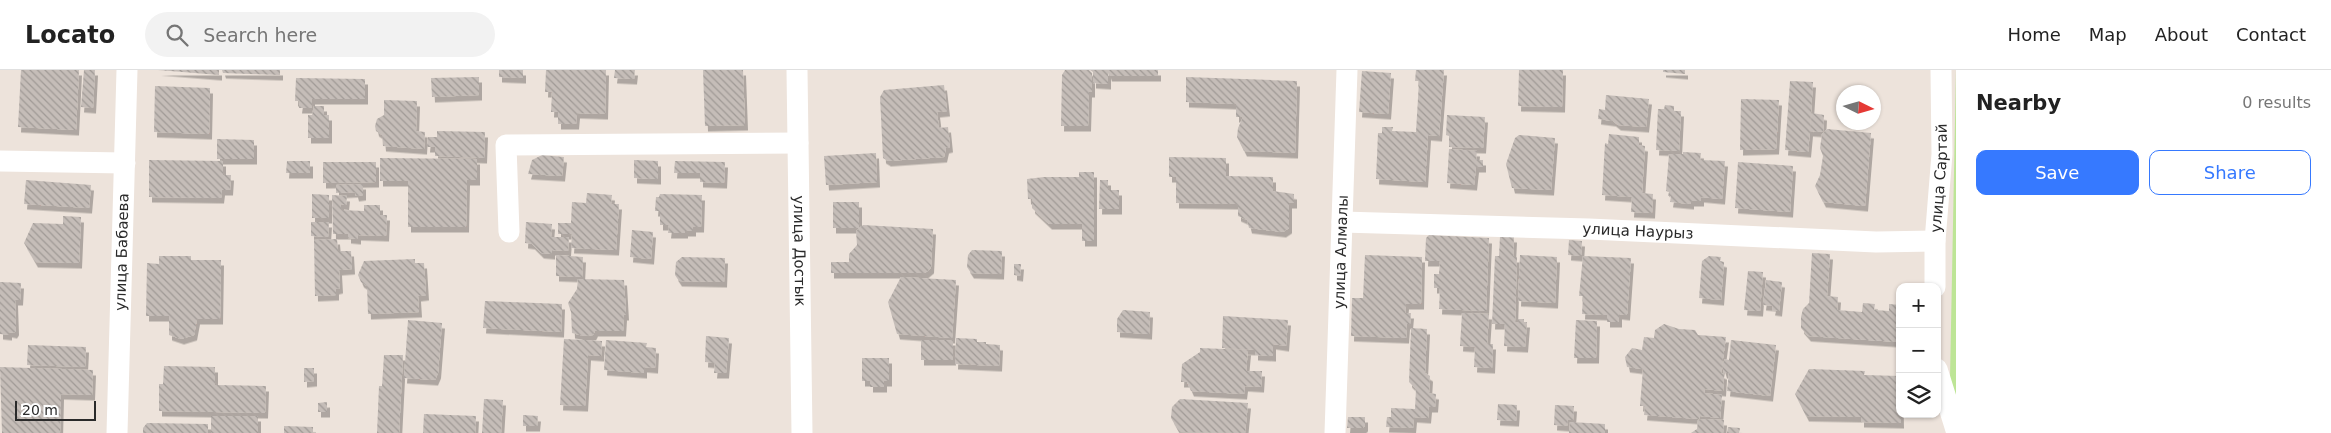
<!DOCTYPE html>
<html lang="en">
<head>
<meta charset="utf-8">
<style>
	:root { --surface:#fff; --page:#f2f2f2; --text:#222; --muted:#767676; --line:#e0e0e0; --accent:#3679ff }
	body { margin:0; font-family:"DejaVu Sans",sans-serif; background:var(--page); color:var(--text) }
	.controls { position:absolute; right:15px; bottom:15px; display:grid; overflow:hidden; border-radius:10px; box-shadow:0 1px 4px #0004 }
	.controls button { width:45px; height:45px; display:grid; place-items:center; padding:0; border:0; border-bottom:1px solid var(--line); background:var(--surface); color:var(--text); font:25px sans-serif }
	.compass { position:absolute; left:1836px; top:15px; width:45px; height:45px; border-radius:50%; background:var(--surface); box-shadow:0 1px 4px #0004; rotate:95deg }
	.scale { position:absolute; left:15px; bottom:12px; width:81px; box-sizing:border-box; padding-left:5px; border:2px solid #2a2a2a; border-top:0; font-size:14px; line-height:18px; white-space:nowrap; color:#2a2a2a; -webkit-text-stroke:4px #fff; paint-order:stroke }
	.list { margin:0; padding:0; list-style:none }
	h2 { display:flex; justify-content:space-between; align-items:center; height:65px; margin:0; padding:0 20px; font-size:21px }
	h2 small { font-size:16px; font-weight:400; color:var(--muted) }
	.actions { display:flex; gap:10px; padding:15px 20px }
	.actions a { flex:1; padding:11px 0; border:1px solid var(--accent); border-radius:10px; text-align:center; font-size:18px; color:var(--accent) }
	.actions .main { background:var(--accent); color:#fff }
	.icon { flex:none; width:28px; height:28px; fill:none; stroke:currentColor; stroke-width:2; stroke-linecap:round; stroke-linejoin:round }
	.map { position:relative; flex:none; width:1956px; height:363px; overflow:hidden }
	header { display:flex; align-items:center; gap:30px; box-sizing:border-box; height:70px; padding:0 25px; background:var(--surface); border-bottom:1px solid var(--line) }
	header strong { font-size:24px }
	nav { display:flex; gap:28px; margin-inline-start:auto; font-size:18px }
	.search { width:350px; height:45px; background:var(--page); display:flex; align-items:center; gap:12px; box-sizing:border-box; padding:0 18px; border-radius:28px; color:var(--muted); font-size:19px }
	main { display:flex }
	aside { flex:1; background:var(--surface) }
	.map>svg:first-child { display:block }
	.grass { fill:#bde596 }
	.building { fill:url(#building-back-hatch); filter:url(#shadow) }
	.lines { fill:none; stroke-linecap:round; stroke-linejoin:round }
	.minor { stroke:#fff; stroke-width:21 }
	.labels { text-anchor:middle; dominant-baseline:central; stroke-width:4; stroke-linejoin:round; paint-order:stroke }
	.street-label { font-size:15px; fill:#2a2a2a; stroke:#fff }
</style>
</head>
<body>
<header>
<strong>Locato</strong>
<div class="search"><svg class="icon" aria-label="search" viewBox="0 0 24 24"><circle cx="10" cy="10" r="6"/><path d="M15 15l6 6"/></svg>Search here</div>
<nav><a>Home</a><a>Map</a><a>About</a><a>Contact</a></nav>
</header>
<main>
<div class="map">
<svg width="1956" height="363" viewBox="0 0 1956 363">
	<defs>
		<pattern id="building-back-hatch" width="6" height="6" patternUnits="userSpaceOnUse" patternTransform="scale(1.25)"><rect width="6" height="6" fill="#c5bdb8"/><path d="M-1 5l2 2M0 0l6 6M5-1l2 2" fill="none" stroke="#a09a96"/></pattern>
		<filter id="shadow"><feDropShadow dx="3" dy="5.5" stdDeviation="0" flood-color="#0004"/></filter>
	</defs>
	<rect width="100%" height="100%" fill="#ede3db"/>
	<path class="grass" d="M1956,0V334L1950,308Z"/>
	<path class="building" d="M21,0H79L76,60L18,57Z
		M84,0H95L93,38L81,37Z
		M158,0H219V5Z
		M222,0H280V5L223,3Z
		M499,0H523V8L499,7Z
		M546,0H606L605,44L577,43L576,54H558V42H551L552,22H545Z
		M615,0H635L634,9L614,8Z
		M703,0H743L745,55L705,56Z
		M1065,0H1089L1092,3V22H1089L1088,56H1061L1062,5Z
		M1090,0H1158V6H1109L1108,3V14L1093,13V2Z
		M1416,0H1444L1439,66L1428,65L1425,112L1376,109L1378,63H1382V57H1393L1392,61L1416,62L1419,11H1415Z
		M1519,0H1563L1562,37L1518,36Z
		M1663,0H1685V4L1663,2Z
		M1362,1L1391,3L1388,44L1359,42Z
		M479,7V25L432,27L431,8Z
		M1186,7L1297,11L1295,83L1244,81L1237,67L1238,58L1243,47H1236V34L1186,32Z
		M296,8L365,9V29H312V38H299L300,31H295Z
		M1790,11L1813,12L1810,58L1812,43L1824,45L1823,62L1810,61L1808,82L1785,80Z
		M944,15L947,41L937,42L939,58L948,57L950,77L946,78L944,87L888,91L883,88L880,27L884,20Z
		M155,16L210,18L209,64L154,62Z
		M1606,25L1649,29L1646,57L1618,55L1613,51L1598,49L1599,39L1605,40Z
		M1741,29L1779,30L1776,79L1740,80Z
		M384,30L417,31L416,61L425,62L424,79L383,76L382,65L376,61L375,56L377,49L384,45Z
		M1665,35L1674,36V41H1681L1679,81L1656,80L1658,39H1664Z
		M314,36H324V45H329V68H308V45H312Z
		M1447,45L1485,47L1483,78L1449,77V66L1446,65Z
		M1827,59L1871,63L1865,136L1823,132L1815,116L1820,105L1823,86L1820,78L1822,64Z
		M437,61L485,62L484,88L435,86V77H427L428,67H437Z
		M1609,64L1639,67V75L1645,76L1642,123L1653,124L1652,143L1631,142L1632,127L1602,125L1605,73L1608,74Z
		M1519,65L1555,68L1551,120L1512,118L1506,94L1515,68Z
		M217,69L254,70V89H217Z
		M1449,79L1477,81L1476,90H1483V97H1476L1474,115L1447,113Z
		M1683,82L1701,83L1700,90L1725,91L1722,129L1701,127V131H1691V134L1670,132L1671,126H1668L1669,122L1666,121L1669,84H1683Z
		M876,83L877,112L826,115L824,86Z
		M542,85L564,87L562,106L528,104L532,90Z
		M1169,87L1226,88V106L1273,107V121L1294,124V133H1289V158L1283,162L1249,158L1247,150L1238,146V134L1176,133V107H1169Z
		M380,88L477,89V110H467L466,157H408V111H380Z
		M149,90L223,91V105H231L230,120H222L221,128L149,127Z
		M634,90L658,91V109L634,108Z
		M287,91H310V103H286Z
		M675,91L725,92L724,113L700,112V103H674Z
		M323,92H376V112L323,113Z
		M1738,92L1793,96L1790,142L1735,138Z
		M1079,102H1094V171H1082V154H1049L1032,138V129H1028L1027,109L1044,107H1079Z
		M26,110L91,115L89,138L24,134Z
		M1100,110H1108V120H1119V139H1099Z
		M363,114V125L356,126L355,122L336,123V115Z
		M587,123L612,125L611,134H619L616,180L571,178L572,164H558V153H571L572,132L586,133Z
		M312,124L329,125V148H312Z
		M660,124L702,125L701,157H693V161H685V163H668L669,155H660V141H655L656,127H659Z
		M332,125L347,126L346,135L341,134V140L364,141V135H380V145H387L386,166L358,165V169L348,168V164H333Z
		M833,132H859V158H833Z
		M63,146L81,147L79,193L35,192L24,173L33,153L63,154Z
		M311,152H329L328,167L311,166Z
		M526,152L552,154L551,167H569L568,181L552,180V184L541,183L532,174L525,173Z
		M863,155L933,159L931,198L925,203H831V192H849V184L857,175L856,161Z
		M632,160L653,162L651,189L630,187Z
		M1429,165L1489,168L1486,241L1439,239L1440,218H1434V204H1439L1440,191H1425L1426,168Z
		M1500,166L1514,167L1513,187H1517L1515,252H1518V249H1524V252H1527L1525,277L1504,276L1505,254H1492L1495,186H1499Z
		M337,169L338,181H351L352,199L339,200L340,218L336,219V225L315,226L314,170Z
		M1569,170L1582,171L1581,186L1568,185Z
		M972,180L1002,181L1001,204L971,203L967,197L968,185Z
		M1812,183L1830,184L1827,226L1838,227L1837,240L1862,242L1863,233L1875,234L1874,240L1889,241V234L1900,235L1898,272L1808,266L1801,258V247L1803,239L1809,233Z
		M556,185L583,187L582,207L556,206Z
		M1365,185L1422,187L1421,234H1406L1405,243H1411L1410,254H1407L1406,268L1351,266L1352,228H1363Z
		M1520,185L1557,187L1555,233L1518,231Z
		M159,186H191V190H221L220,249H197L194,265L181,269L169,265V246H146L147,193L159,194Z
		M1583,186L1631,188L1627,245L1619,244V252H1607V245L1582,244L1583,226H1579Z
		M1709,186L1721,187L1720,191L1724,192L1721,230L1699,228L1702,191Z
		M682,187L725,188L724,212L679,211L675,205L676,192Z
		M415,189V193H424L426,225L418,226L419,242L368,244L367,216L361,212L358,205L364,191Z
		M1014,194H1021L1020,206L1014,205Z
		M1748,201L1763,202L1760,241L1744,240Z
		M901,207L956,210L952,268L897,264L888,232Z
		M578,209L624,210L626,245H624L623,261H595L593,265L584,266L572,263L571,242L568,233L577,219Z
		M1766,210L1782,212L1779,241L1772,240L1773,236L1763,235Z
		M0,212L21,213L20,230H15L16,260L14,263L9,262V265L0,264Z
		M485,231L562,234L561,262L483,258Z
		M1123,240L1150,242L1149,264L1117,262V249Z
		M1462,243L1489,244L1487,274H1493L1492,298L1474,297L1475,277L1460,276Z
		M1223,246L1288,250L1286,276L1273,274V286L1255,285V280L1222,278Z
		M408,250L442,253L438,303L435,310L404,308Z
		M1576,250L1597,251L1596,288H1574Z
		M1664,254L1679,259L1695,260L1698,265L1726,267L1721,303L1724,304L1723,321L1705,319L1704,323L1722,325L1720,348L1700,346L1699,349L1644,345L1645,336H1640L1643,299L1627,297L1625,287L1632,278L1642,280L1644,267L1654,268L1655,260Z
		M1411,258L1427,259L1425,303L1430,306L1429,323L1436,324L1435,337H1429L1428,348L1414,347L1413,358L1386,357L1387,347H1391V338L1415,339L1416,319L1409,312Z
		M706,266L729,268L726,303H714L715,293L705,292Z
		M956,268L977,269V272H986V274L1000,275L999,296L955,294Z
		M564,269L602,271L601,286L588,285L585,336L560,335Z
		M606,270L647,273L646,277L656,278L655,298L644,297V303L604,300Z
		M921,270H953V290H921Z
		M1731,270L1776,275L1770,326L1727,321L1729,303H1724L1722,296L1725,289L1729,290Z
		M28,275L86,277L85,297L27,295Z
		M1200,278L1248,280L1246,301H1262L1261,317L1245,316L1244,324L1191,321L1187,312H1181L1182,294L1200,282Z
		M384,285H403L399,363H377L379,316H382Z
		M862,288H889V311H884V317H870V311H862Z
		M164,296L215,297V315L266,316L265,343L159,341V314H163Z
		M0,297L93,300L92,325L61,324L60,363H2Z
		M304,298H314V311L304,312Z
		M1809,299L1865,301L1864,305L1900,306L1901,353L1861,352V347L1806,346L1795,324Z
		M484,329L503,330L501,363H482Z
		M1180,329L1248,333L1245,363L1179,362L1171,348L1172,337Z
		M327,332V342H318V333Z
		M1498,334L1517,335L1516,351L1497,350Z
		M1555,335L1574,336L1573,350H1568L1567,356L1554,355Z
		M424,344L476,346L475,363H423Z
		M523,345L538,346L537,356H523Z
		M211,346H258V363H211Z
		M1348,347H1365V356L1363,358H1347Z
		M1701,349L1724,350L1723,363H1691L1697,359L1698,350Z
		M1570,352L1605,354V363H1569Z
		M147,353L208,354V363H143V358Z
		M284,356L313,357V363H284Z
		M1728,357L1740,358L1739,363H1727Z"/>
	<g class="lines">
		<g class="minor">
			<path id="s1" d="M797,0L802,363"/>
			<path d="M0,91L125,93"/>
			<path id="s2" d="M1342,152L1589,159L1876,172L1935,171"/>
			<path d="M509,162L506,75L798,73"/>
			<path id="s3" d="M1935,217V171L1942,84L1941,0"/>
			<path d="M1937,299L1956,360"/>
			<path id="s4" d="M117,363L127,0"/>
			<path id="s5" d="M1335,363L1347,0"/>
		</g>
	</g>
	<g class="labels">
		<g class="street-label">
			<text stroke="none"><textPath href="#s3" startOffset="109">улица Сартай</textPath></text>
			<text stroke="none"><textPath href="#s2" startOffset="296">улица Наурыз</textPath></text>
			<text stroke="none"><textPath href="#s5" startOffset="181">улица Алмалы</textPath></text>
			<text stroke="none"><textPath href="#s4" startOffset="181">улица Бабаева</textPath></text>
			<text stroke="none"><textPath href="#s1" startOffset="181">улица Достык</textPath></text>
		</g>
	</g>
</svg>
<div class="controls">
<button>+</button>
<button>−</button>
<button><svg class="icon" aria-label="layers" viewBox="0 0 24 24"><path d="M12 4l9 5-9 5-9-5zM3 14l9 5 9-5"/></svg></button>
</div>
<svg class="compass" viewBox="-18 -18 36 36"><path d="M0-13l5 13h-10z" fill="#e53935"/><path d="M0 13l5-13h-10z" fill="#767676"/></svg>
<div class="scale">20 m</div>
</div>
<aside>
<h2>Nearby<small>0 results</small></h2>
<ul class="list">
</ul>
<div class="actions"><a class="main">Save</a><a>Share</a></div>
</aside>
</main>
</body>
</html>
